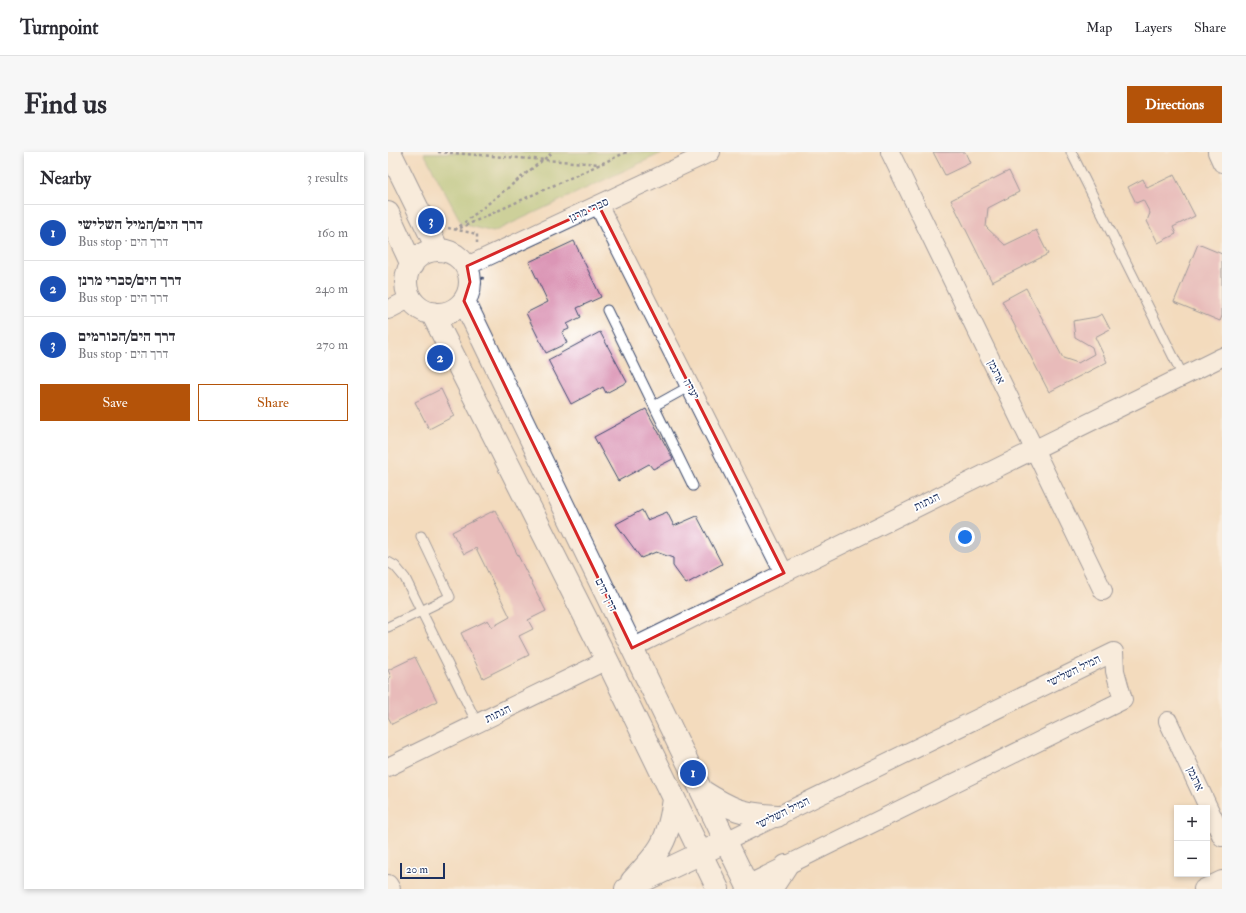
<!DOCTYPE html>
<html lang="en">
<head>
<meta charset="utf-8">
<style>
	:root { --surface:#fff; --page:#f7f7f7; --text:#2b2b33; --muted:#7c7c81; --line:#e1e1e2; --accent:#b45309 }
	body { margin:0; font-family:"IM FELL Double Pica","Frank Ruhl Libre",serif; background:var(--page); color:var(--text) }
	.controls { position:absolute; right:12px; bottom:12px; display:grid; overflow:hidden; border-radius:0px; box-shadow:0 2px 6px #0003 }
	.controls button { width:36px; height:36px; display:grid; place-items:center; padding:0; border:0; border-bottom:1px solid var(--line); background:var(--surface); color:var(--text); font:20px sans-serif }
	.scale { position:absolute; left:12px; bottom:10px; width:45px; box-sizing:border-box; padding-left:4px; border:2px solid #1b2f5e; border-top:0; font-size:11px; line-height:14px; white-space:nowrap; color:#1b2f5e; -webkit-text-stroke:3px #fff; paint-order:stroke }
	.you { position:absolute; left:577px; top:385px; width:14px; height:14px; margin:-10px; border:3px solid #fff; border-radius:50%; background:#1a73e8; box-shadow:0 0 0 6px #1a73e833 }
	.badge { display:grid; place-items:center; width:26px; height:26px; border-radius:50%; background:var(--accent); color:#fff; font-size:13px; font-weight:700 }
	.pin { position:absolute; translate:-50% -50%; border:2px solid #fff; box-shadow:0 1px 4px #0006 }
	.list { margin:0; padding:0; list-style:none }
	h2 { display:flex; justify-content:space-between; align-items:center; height:52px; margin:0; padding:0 16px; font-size:17px }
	h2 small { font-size:13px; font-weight:400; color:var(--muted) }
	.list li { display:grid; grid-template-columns:26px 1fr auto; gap:12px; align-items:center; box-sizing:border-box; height:56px; padding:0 16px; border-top:1px solid var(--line) }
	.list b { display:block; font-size:15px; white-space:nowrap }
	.list p { margin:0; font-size:13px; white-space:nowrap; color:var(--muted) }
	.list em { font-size:13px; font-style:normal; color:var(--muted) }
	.actions { display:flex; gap:8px; padding:12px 16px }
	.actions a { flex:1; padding:9px 0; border:1px solid var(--accent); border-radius:0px; text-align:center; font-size:14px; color:var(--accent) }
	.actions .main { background:var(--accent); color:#fff }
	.map { position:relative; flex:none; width:834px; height:737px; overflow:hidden; border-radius:0px }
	header { display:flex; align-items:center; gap:24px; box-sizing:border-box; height:56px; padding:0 20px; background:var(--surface); border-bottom:1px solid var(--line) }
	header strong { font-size:19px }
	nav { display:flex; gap:22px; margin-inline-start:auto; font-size:14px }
	.intro { display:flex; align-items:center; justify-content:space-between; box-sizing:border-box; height:96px; padding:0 24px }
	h1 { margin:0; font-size:28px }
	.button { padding:10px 18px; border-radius:0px; background:var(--accent); color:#fff; font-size:14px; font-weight:700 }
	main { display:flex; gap:24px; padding:0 24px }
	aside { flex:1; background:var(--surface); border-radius:0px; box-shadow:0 2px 6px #0003 }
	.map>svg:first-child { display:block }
	.green { fill:#9fc46f; stroke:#5d7a66 }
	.building { fill:#db96b6 }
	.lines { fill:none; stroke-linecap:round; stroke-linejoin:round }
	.service-casing { stroke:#3b496c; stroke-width:11 }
	.minor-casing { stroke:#3b496c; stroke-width:20 }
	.tertiary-casing { stroke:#3b496c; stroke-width:24 }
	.path { stroke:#3b496c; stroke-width:2.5; stroke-dasharray:3 3; stroke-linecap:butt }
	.service { stroke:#fff; stroke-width:9 }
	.minor { stroke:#fff; stroke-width:18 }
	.tertiary { stroke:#fff; stroke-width:22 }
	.marked { fill:none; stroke:#d62828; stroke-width:3; stroke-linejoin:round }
	.labels { text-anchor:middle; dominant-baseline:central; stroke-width:3.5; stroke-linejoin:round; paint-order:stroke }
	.street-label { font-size:12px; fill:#1b2f5e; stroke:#fff }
</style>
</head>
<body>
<header>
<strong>Turnpoint</strong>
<nav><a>Map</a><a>Layers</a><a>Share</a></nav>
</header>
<div class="intro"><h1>Find us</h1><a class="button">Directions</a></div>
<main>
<aside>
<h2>Nearby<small>3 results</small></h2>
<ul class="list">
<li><span class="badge" style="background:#1a4fb4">1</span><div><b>דרך הים/המיל השלישי</b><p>Bus stop · דרך הים</p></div><em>160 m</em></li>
<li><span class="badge" style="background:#1a4fb4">2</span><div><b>דרך הים/סברי מרנן</b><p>Bus stop · דרך הים</p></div><em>240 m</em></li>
<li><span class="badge" style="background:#1a4fb4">3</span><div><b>דרך הים/הכורמים</b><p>Bus stop · דרך הים</p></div><em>270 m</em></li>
</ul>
<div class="actions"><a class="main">Save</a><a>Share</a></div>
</aside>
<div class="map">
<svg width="834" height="737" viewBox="0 0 834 737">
	<rect width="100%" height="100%" fill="#fff"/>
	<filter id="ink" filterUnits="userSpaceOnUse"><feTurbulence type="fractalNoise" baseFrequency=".025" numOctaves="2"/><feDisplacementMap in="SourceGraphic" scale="8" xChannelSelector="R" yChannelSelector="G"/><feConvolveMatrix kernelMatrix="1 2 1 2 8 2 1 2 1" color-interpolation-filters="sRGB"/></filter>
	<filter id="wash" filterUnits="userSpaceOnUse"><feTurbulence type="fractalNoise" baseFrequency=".012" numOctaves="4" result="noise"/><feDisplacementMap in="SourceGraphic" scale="16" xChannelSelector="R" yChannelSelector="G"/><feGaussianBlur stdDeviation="0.9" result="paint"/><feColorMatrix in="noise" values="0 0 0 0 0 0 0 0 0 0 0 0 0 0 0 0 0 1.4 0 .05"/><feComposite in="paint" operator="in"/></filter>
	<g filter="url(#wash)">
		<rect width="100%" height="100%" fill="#f3dbbd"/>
		<path class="green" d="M276,0L105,80L74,72L36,1Z"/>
		<g id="blocks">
			<path class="building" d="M545,0H577L582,11L557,23Z
				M621,19L631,40L600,56L598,75L617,93L648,78L660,102L604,130L563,48Z
				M786,23L807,64L785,75L788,82L770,91L759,69L762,61L755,48L748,51L740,35L755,27L759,36Z
				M186,89L213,145L189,156L193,165L179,172L181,177L174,180L179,191L158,201L138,161L160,150L141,110Z
				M810,92L834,102V164L832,169L786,150Z
				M638,136L675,206L690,211L706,202L704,195L687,185L685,169L708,165L714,162L722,177L707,185L719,210L661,240L614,149Z
				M212,180L239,230L218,241L215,235L183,252L160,208Z
				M53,237L66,264L41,277L27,250Z
				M258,257L285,307L265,317L261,312L230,329L206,285Z
				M107,358L158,459L140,468L145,477L131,484L141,503L95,526L73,481L100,468L104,475L122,465L88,396L76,402L64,380Z
				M254,358L259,368L279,360L286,374L309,364L334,412L298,432L285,414V406L268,400L253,406L228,372Z
				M27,505L49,549L4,572L0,565V527L3,525L0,518Z"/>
		</g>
	</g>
	<g filter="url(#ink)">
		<use href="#blocks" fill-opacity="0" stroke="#3b496c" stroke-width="1"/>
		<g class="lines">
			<defs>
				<path id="service" d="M683,0L795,224
					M219,158L305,334
					M266,254L302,234
					M0,410L7,414L17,426L89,571
					M0,475L62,445L33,384"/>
				<path id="minor" d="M502,0L715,439
					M829,0L834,11
					M211,54L396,421
					M79,114L323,0
					M0,158L23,146
					M244,496L834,205
					M780,569L834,685
					M0,615L219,508
					M338,689L726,500L727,519L735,548L359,733
					M0,732L3,737
					M815,737L834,728"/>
				<path id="tertiary" d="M2,0L50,98
					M0,61L24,113
					M18 130a32 32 0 1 1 64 0a32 32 0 1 1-64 0Z
					M76,149L361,737
					M44,161L219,508L330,737
					M314,639C344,658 354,662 389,664
					M244,729C273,698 280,690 286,647
					M238,737L326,695
					M383,737L398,714"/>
			</defs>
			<use href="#service" class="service-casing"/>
			<use href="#minor" class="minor-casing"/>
			<use href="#tertiary" class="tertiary-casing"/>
			<path class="path" d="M50,0L212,12
				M60,76L89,82V91
				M72,76L239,0
				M67,78L165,0
				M90,139L95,125"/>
			<use href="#service" class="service"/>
			<use href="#minor" class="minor"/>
			<use href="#tertiary" class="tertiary"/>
		</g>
	</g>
	<path d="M0 0H834V737H0ZM211,54L396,421L244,496L76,149L82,130L79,114Z" fill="#f3dbbd" fill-opacity=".55" fill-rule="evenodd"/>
	<path class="marked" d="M211,54L396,421L244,496L76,149L82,130L79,114Z"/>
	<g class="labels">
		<g class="street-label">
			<text transform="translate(201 58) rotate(-25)">סברי מרנן</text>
			<text transform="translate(608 220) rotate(64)">ארגמן</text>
			<text transform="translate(303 237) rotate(63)">יערה</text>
			<text transform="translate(539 350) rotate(-26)">הגתות</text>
			<text transform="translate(218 443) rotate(64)">דרך הים</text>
			<text transform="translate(686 519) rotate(-26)">המיל השלישי</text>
			<text transform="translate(110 562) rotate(-26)">הגתות</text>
			<text transform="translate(807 627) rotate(65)">ארגמן</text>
			<text transform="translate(395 661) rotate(-26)">המיל השלישי</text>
		</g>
	</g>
</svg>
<div class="controls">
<button>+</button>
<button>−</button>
</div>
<div class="scale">20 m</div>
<div class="you"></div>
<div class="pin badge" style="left:305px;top:621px;background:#1a4fb4">1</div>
<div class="pin badge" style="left:52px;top:206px;background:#1a4fb4">2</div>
<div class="pin badge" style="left:43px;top:69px;background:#1a4fb4">3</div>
</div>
</main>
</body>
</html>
